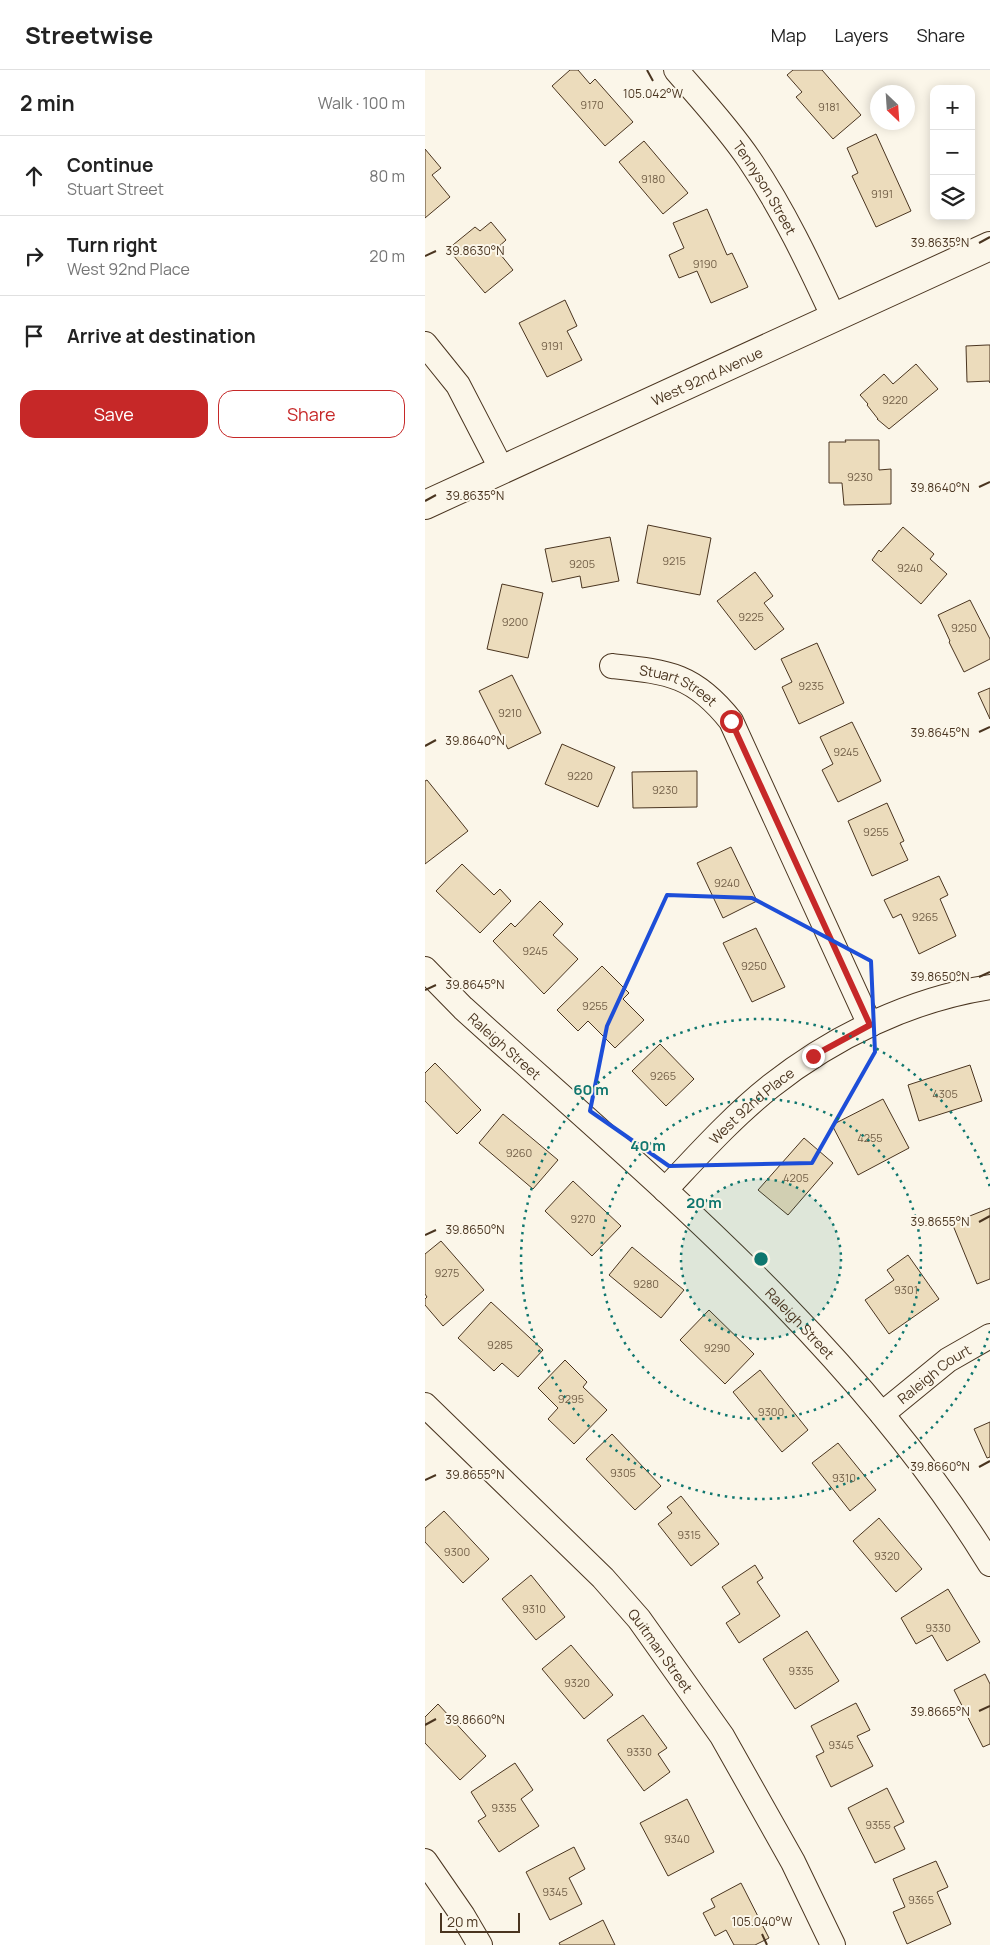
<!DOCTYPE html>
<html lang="en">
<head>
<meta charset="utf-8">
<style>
	:root { --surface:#fff; --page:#f6f6f6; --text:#222; --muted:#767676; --line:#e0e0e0; --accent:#c62828 }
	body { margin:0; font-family:Manrope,sans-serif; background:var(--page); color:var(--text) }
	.controls { position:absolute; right:15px; top:15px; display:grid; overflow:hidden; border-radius:10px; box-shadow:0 2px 12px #0003 }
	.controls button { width:45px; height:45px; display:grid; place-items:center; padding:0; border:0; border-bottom:1px solid var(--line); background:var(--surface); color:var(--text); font:25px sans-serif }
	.compass { position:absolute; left:445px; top:15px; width:45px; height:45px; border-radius:50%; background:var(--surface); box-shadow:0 2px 12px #0003; rotate:155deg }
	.scale { position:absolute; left:15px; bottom:12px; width:80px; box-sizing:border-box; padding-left:5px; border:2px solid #4a3520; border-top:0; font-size:14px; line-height:18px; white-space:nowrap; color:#4a3520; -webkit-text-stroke:4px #fbf6e9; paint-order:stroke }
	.stop { position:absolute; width:15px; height:15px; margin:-11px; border:4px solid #c62828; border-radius:50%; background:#fff }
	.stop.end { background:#c62828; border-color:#fff; box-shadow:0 1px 5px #0008 }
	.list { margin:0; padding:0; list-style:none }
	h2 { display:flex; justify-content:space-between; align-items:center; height:65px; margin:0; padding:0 20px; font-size:21px }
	h2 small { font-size:16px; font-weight:400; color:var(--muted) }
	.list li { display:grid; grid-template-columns:32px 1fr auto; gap:15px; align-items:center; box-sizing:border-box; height:80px; padding:0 20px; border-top:1px solid var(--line) }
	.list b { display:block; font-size:19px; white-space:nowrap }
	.list p { margin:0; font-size:16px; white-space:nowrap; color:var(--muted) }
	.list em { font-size:16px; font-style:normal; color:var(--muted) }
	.actions { display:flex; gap:10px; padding:15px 20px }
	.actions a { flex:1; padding:11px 0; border:1px solid var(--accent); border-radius:15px; text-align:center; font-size:18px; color:var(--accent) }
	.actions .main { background:var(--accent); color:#fff }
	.icon { flex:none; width:28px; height:28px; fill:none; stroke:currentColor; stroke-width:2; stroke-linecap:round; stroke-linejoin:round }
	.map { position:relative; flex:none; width:565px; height:1875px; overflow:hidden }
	header { display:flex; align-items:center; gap:30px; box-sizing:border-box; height:70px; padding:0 25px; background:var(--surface); border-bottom:1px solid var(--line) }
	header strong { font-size:24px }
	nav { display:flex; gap:28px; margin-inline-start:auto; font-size:18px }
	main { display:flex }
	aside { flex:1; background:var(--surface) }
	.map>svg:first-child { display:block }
	.building { fill:#ecdcbc; stroke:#4a3520 }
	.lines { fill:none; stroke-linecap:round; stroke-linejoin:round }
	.street-casing { stroke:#4a3520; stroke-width:26 }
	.primary-casing { stroke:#4a3520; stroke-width:30 }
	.street { stroke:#fbf6e9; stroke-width:24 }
	.primary { stroke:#fbf6e9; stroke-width:28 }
	.route { stroke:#c62828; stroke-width:6 }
	.marked { fill:none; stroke:#1d4ed8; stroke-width:4; stroke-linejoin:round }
	.ticks { fill:none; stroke:#4a3520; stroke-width:2 }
	.ring { fill:none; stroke:#0f766e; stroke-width:2.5; stroke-dasharray:2.5 5 }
	.labels { text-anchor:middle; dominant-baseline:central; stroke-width:4; stroke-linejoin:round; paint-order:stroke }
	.number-label { font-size:11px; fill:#725f47 }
	.street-label { font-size:14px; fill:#4a3520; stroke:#fbf6e9 }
	.ticks-label { font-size:12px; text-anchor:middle; fill:#4a3520; stroke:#fbf6e9; stroke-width:4; stroke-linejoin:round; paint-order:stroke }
	.centre { fill:#0f766e; stroke:#fbf6e9; stroke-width:2.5 }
	.ring-label { font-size:15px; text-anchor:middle; font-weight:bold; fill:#0f766e; stroke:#fbf6e9; stroke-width:4; stroke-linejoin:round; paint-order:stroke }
</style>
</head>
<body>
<header>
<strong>Streetwise</strong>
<nav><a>Map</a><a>Layers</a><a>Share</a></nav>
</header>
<main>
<aside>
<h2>2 min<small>Walk · 100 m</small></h2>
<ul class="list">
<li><svg class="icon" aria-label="ahead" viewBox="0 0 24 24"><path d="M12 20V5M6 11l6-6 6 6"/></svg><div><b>Continue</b><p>Stuart Street</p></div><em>80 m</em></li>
<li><svg class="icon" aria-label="right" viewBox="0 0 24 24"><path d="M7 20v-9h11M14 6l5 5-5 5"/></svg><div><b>Turn right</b><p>West 92nd Place</p></div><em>20 m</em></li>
<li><svg class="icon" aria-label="arrive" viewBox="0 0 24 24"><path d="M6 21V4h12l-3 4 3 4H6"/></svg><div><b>Arrive at destination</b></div></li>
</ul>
<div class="actions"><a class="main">Save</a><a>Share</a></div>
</aside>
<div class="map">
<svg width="565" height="1875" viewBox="0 0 565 1875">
	<rect width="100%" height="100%" fill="#fbf6e9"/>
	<path class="building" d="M145,0H153L165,14L170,9L208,52L180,76L127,16Z
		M368,0H397L436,45L408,69L371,27L377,22L362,5Z
		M451,64L486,141L451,157L427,106L433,103L422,78Z
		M219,71L263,123L238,144L194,92Z
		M0,79L16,98L7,105L25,127L0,148Z
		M282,139L302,185L307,183L323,217L286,233L272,201L254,208L244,185L259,178L248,153Z
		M66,152L81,170L71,179L88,200L60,223L23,179L50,157L55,161Z
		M140,230L152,256L142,261L157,290L122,307L94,253Z
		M562,275H565V313L564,311L542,312L541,276Z
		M491,294L513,319L464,359L452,349H453L442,335L443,334L435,325L459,304L468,314Z
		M420,370H454V400L466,399V434L419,435L417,413H404V372H421Z
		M223,455L286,468L275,525L212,513Z
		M478,457L509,484L505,489L522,504L496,534L447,490L454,480L456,482Z
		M185,467L194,511L157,518L155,506L127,512L120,479Z
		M330,502L348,526L339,533L359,559L330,580L292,531Z
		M77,514L118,523L103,588L62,579Z
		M545,530L565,569V589L539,602L524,572L525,571L513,545Z
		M392,573L419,633L374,654L357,617L367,612L356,589Z
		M87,605L116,663L83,679L54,621Z
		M565,618V649L553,623Z
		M427,652L456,711L413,732L397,700L408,694L395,667Z
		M137,674L190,697L173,737L120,714Z
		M272,701V737L208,738L207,702Z
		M2,710L43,761L0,794V711Z
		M462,733L479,771L475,773L483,790L447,806L423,751Z
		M306,777L332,831L298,848L272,793Z
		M37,794L69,825L75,819L86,831L55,863L11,821Z
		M514,806L523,825L515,829L531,866L494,884L476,844L468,848L459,830Z
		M115,831L138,854L128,865L153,889L119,924L68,871L86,853L90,857Z
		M331,858L360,917L327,932L298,873Z
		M177,896L204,923L198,929L219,950L190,978L163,951L153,961L132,940Z
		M235,974L269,1009L241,1036L207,1001Z
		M10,993L56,1040L32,1064L0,1031V1003Z
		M545,995L557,1031L494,1051L483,1015Z
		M458,1029L484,1078L433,1105L407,1055Z
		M78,1044L133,1090L108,1119L54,1073Z
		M379,1068L408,1093L363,1145L333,1120Z
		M148,1111L196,1156L167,1186L120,1141Z
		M565,1138V1209L552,1214L527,1153Z
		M16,1171L59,1220L18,1256L0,1235V1229L2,1227L0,1224V1184Z
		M207,1177L259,1220L236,1248L184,1205Z
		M483,1185L514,1229L464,1264L440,1230L469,1210L462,1200Z
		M66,1232L118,1280L93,1307L77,1293L69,1301L33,1268Z
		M284,1240L329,1284L300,1314L255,1270Z
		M140,1290L162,1312L158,1317L182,1340L149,1374L123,1349L133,1338L113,1318Z
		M335,1300L383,1360L357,1382L308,1322Z
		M565,1352V1387L562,1388L549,1359Z
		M187,1364L236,1416L210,1440L161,1389Z
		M413,1373L451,1420L425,1441L387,1393Z
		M256,1426L294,1474L266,1496L233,1454L247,1443L242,1437Z
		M19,1441L64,1489L38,1513L0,1472V1458Z
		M454,1448L497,1499L471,1522L428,1471Z
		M330,1495L338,1508L332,1512L355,1546L314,1573L301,1553L315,1544L297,1517Z
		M106,1505L140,1547L111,1570L77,1529Z
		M523,1519L555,1572L522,1591L507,1565L491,1574L476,1548Z
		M382,1561L414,1611L370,1639L338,1589Z
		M146,1575L188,1625L159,1649L117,1599Z
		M560,1604L565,1614V1674L558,1677L529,1620Z
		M431,1633L445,1660L432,1666L448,1696L406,1717L391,1686L399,1682L386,1656Z
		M13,1634L61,1686L35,1710L0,1673V1647Z
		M218,1645L242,1678L233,1684L245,1702L219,1721L182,1670Z
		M90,1693L108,1720L96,1729L114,1756L74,1782L53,1751L61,1746L46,1722Z
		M462,1718L479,1752L469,1757L480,1779L450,1793L423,1738Z
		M262,1729L289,1782L243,1806L215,1753Z
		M149,1777L160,1799L144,1808L157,1834L125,1850L101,1802Z
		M511,1791L523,1817L512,1822L526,1854L482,1874L468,1842L480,1837L468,1809Z
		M316,1813L344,1868L330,1875H309L301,1860L290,1866L278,1843L290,1837L286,1829Z
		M178,1850L190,1875H135L134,1873Z"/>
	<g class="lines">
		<defs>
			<g id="street">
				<path id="s1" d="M251,0C276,29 303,58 324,89C358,139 384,194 409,248"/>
				<path d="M0,274L33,315L77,400"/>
				<path id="s2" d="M187,596C243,602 269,604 306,651L445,955"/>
				<path id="s3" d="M0,899L38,938C227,1109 430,1274 565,1494"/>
				<path id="s4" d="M240,1120C274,1084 307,1047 346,1016C408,967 486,929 565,917"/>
				<path id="s5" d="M0,1335L178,1508L214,1549L297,1666L368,1792L408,1875"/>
				<path id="s6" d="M457,1344L523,1290L565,1266"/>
				<path d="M0,1791L38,1846L55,1875"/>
			</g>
			<g id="primary">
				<path id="s7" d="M0,435L565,176"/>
			</g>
		</defs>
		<use href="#street" class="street-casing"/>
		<use href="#primary" class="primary-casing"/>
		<use href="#street" class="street"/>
		<use href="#primary" class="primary"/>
	</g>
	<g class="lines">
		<path class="route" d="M306,651L445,955L388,986"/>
	</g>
	<path class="marked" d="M242,825L327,828L446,891L450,982L387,1093L244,1096L165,1041L182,956Z"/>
	<path class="ticks" d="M222,0L228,11M554,173L565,167M0,186L11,181M554,417L565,412M0,431L11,425M554,662L565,657M0,676L11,670M554,907L565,902M0,920L11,915M554,1152L565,1146M0,1165L11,1160M554,1397L565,1391M0,1410L11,1405M554,1641L565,1636M0,1655L11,1649M337,1864L342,1875"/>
	<circle cx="336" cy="1189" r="80" fill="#0f766e" fill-opacity=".12"/>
	<g class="ring">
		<circle cx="336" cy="1189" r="80"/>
		<circle cx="336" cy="1189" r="160"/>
		<path d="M565 1261A240 240 0 1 1 565 1117"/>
	</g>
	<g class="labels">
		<g class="number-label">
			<text x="167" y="34">9170</text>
			<text x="404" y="36">9181</text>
			<text x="228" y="108">9180</text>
			<text x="457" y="123">9191</text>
			<text x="280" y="193">9190</text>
			<text x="127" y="275">9191</text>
			<text x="470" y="329">9220</text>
			<text x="435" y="406">9230</text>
			<text x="249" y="490">9215</text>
			<text x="157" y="493">9205</text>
			<text x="485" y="497">9240</text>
			<text x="326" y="546">9225</text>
			<text x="90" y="551">9200</text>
			<text x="539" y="557">9250</text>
			<text x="386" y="615">9235</text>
			<text x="85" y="642">9210</text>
			<text x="421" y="681">9245</text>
			<text x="155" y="705">9220</text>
			<text x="240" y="719">9230</text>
			<text x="451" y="761">9255</text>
			<text x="302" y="812">9240</text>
			<text x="500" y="846">9265</text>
			<text x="110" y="880">9245</text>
			<text x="329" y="895">9250</text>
			<text x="170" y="935">9255</text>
			<text x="238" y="1005">9265</text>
			<text x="520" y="1023">4305</text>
			<text x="445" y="1067">4255</text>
			<text x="94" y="1082">9260</text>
			<text x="371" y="1107">4205</text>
			<text x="158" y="1148">9270</text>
			<text x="22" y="1202">9275</text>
			<text x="221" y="1213">9280</text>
			<text x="481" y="1219">9301</text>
			<text x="75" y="1274">9285</text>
			<text x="292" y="1277">9290</text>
			<text x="146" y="1328">9295</text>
			<text x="346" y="1341">9300</text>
			<text x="198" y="1402">9305</text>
			<text x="419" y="1407">9310</text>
			<text x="264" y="1464">9315</text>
			<text x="32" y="1481">9300</text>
			<text x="462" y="1485">9320</text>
			<text x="109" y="1538">9310</text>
			<text x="513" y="1557">9330</text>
			<text x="376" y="1600">9335</text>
			<text x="152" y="1612">9320</text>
			<text x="416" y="1674">9345</text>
			<text x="214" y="1681">9330</text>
			<text x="79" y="1737">9335</text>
			<text x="453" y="1754">9355</text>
			<text x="252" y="1768">9340</text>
			<text x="130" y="1821">9345</text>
			<text x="496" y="1829">9365</text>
		</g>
		<g class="street-label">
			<text stroke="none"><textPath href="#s1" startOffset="148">Tennyson Street</textPath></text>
			<text stroke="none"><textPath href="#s7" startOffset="310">West 92nd Avenue</textPath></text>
			<text stroke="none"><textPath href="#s2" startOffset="70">Stuart Street</textPath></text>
			<text stroke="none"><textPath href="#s3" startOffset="111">Raleigh Street</textPath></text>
			<text stroke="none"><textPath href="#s4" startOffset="121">West 92nd Place</textPath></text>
			<text stroke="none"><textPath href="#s3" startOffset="516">Raleigh Street</textPath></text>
			<text stroke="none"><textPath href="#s6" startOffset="66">Raleigh Court</textPath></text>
			<text stroke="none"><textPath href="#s5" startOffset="341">Quitman Street</textPath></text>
		</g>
	</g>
	<g class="ticks-label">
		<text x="228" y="28">105.042°W</text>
		<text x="515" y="177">39.8635°N</text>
		<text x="50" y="185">39.8630°N</text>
		<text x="515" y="422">39.8640°N</text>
		<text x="50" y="430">39.8635°N</text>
		<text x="515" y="667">39.8645°N</text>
		<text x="50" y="675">39.8640°N</text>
		<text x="515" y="911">39.8650°N</text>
		<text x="50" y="919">39.8645°N</text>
		<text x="515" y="1156">39.8655°N</text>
		<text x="50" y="1164">39.8650°N</text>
		<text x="515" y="1401">39.8660°N</text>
		<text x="50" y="1409">39.8655°N</text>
		<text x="515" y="1646">39.8665°N</text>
		<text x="50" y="1654">39.8660°N</text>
		<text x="337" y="1856">105.040°W</text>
	</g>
	<circle cx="336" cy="1189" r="8" class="centre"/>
	<g class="ring-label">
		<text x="166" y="1025">60 m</text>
		<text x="223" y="1081">40 m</text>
		<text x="279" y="1138">20 m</text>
	</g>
</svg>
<div class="controls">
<button>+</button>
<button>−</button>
<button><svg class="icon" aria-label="layers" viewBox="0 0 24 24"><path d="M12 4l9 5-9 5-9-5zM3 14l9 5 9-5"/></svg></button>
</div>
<svg class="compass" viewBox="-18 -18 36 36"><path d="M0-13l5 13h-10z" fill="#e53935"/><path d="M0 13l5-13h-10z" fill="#767676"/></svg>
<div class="scale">20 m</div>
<div class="stop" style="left:306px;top:651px"></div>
<div class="stop end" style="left:388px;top:986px"></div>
</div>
</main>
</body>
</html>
